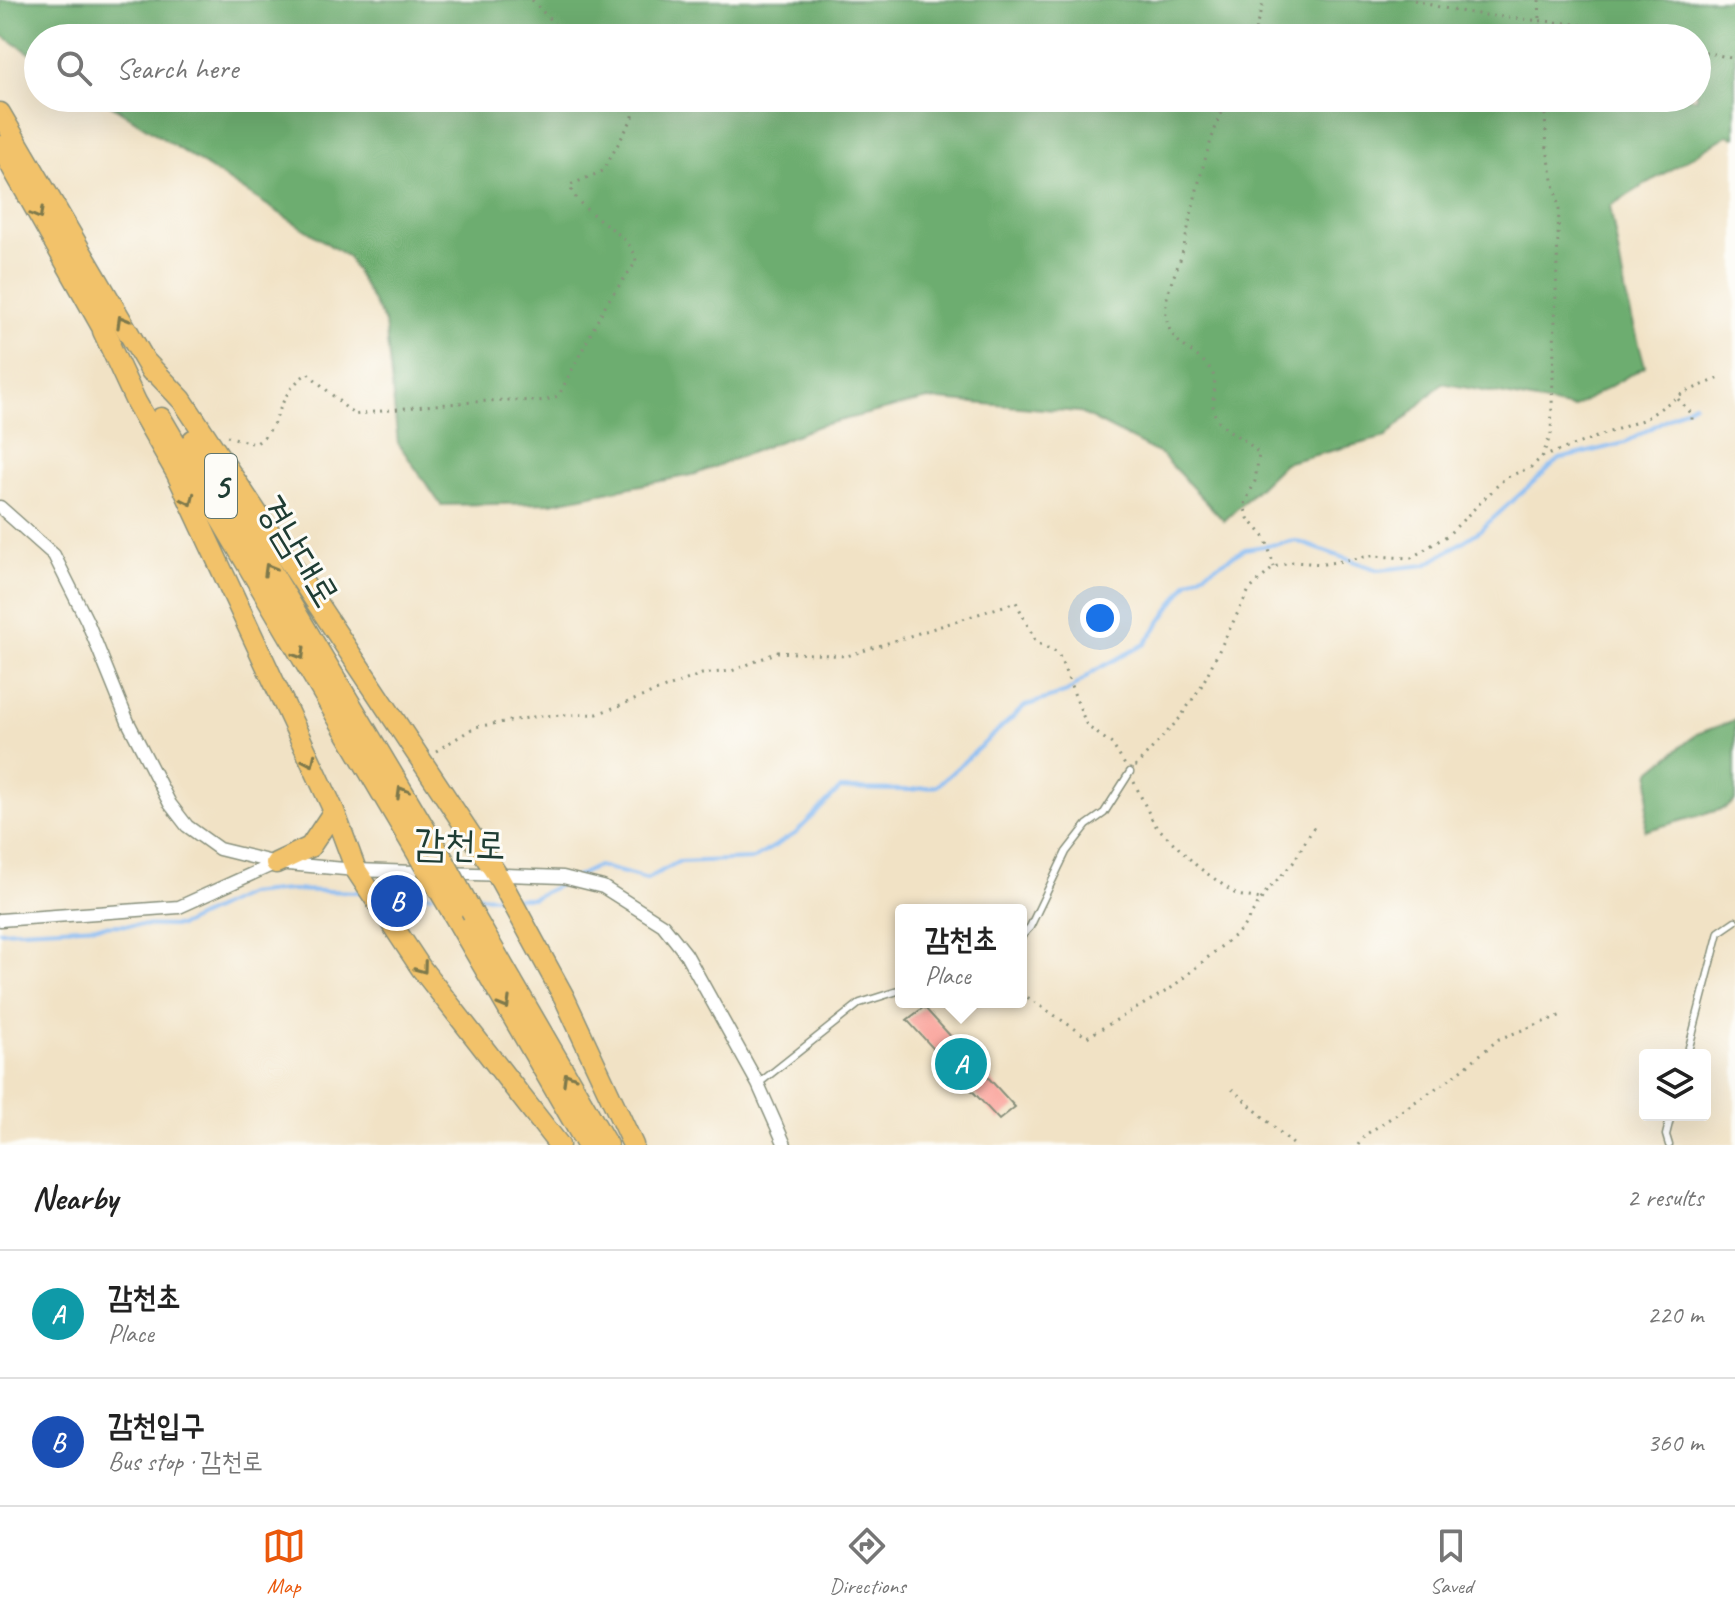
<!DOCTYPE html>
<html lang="en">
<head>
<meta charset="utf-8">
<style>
	:root { --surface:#fff; --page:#f6f6f6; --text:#222; --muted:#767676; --line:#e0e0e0; --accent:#ea580c }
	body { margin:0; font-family:Caveat,"Poor Story",sans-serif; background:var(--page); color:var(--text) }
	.controls { position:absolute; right:24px; bottom:24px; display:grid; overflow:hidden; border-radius:8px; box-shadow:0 8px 32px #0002 }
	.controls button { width:72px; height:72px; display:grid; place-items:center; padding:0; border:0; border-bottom:2px solid var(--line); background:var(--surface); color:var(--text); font:40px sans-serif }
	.you { position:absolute; left:1100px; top:618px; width:28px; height:28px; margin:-20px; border:6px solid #fff; border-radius:50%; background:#1a73e8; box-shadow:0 0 0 12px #1a73e833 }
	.badge { display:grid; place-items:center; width:52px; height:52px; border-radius:50%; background:var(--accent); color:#fff; font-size:26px; font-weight:700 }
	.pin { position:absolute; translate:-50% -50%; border:4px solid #fff; box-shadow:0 2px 8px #0006 }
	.popup { position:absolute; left:895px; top:904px; width:132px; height:104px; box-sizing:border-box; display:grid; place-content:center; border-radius:8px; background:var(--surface); filter:drop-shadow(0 2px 6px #0005); font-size:26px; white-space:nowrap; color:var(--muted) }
	.popup b { font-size:30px; color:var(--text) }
	.popup::after { content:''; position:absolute; left:50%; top:100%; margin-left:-16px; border:16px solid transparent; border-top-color:var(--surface) }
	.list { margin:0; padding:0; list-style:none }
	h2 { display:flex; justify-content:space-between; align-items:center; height:104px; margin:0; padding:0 32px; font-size:34px }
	h2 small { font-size:26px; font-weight:400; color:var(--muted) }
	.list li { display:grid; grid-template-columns:52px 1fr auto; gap:24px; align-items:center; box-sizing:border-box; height:128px; padding:0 32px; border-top:2px solid var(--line) }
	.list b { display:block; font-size:30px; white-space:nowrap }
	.list p { margin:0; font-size:26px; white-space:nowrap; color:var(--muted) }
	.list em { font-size:26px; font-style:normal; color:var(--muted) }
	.icon { flex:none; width:44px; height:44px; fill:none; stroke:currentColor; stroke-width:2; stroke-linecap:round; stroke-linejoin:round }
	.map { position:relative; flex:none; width:1735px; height:1145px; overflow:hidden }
	.search { position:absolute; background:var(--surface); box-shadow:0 8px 32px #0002; left:24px; right:24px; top:24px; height:88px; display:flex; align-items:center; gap:20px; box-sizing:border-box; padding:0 28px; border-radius:44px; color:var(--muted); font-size:30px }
	.sheet { height:360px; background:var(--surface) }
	nav { display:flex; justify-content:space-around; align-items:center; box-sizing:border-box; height:112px; border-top:2px solid var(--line); background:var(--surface); font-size:22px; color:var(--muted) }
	nav a { display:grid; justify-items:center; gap:4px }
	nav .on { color:var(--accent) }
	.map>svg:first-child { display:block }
	.forest { fill:#6dad70; stroke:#467552; stroke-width:2 }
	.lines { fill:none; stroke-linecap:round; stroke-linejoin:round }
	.stream { stroke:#85baf3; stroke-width:4 }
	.building { fill:#faa69e }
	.service-casing { stroke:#88907c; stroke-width:9 }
	.minor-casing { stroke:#88907c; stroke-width:15 }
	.trunk-casing { stroke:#88907c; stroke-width:23 }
	.path { stroke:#88907c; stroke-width:3; stroke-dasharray:2 6; stroke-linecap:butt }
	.service { stroke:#fff; stroke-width:6 }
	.minor { stroke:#fff; stroke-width:12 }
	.trunk { stroke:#f2c26a; stroke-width:20 }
	.trunk-bridge-casing { stroke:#88907c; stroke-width:23; stroke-linecap:butt }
	.trunk-bridge { stroke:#f2c26a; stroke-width:20 }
	.oneway { stroke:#7e794c }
	.labels { text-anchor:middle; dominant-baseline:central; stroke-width:6; stroke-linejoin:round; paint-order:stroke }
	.shield { fill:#fdfcf7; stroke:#62766e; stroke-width:2 }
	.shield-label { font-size:36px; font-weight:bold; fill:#1f3d34 }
	.street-label { font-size:38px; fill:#1f3d34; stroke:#fdfcf7 }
</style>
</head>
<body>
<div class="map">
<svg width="1735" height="1145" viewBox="0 0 1735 1145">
	<rect width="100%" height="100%" fill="#fdfcf7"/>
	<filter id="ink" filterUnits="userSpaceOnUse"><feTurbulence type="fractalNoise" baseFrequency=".0125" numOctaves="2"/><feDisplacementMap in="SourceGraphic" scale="16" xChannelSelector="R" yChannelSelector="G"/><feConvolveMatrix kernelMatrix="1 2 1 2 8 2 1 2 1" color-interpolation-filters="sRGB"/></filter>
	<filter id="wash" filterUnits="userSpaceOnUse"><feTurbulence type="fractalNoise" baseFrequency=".006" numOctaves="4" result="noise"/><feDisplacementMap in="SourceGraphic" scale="32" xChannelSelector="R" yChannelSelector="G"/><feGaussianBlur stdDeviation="1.8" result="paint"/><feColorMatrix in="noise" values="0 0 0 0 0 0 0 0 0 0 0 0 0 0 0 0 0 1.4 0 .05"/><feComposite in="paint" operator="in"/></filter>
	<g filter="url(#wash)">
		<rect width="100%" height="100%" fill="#f1e2c5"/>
		<path class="forest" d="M0,0H1735V137L1728,135L1610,206L1626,296L1645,366L1573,408L1442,383L1386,437L1284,463L1224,521L1162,455L1079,412L928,399L818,426L696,474L551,503L441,505L398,443L385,323L348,257L100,98H1697V38H38V58L0,34Z
			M1735,720V801L1726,808L1645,831L1651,771L1697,734Z"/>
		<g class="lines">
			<path class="stream" d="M576,877L598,866L647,879L678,862L753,859L795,834L840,789L911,790L937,786L1025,706L1067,692L1094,671L1145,644L1188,582L1245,549L1296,541L1378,570L1426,565L1478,532L1559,459L1625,443L1694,403
				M381,893L432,895
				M469,896L500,897
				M517,898H533L565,882
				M0,931L120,925L180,926L247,894L288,890L360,892"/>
		</g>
		<g id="blocks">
			<path class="building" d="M924,1007L1015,1107L999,1120L907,1020Z"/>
		</g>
	</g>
	<g filter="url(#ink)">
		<use href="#blocks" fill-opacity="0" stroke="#88907c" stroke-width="2"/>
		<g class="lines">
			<defs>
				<path id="service" d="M1021,937L1030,927L1066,852L1087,825L1104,813L1130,772
					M1687,1055L1719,932L1735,921
					M758,1084L860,1003L901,990
					M1669,1145L1666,1135L1671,1115"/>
				<path id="minor" d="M0,507L54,555L87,621L128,722L170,804L187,826L219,849L276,863
					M0,920L179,907L276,863L356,870L563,877L603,887L663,925L686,954L758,1084L785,1145"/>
				<path id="trunk" d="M0,113L151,371
					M0,146L110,341
					M103,331L136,402L176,472L334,811L356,870L421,968L559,1145
					M146,362L182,400L498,876L564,997L633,1145
					M161,418L420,858
					M193,440L443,859
					M276,863L310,847L334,811
					M452,912L587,1145
					M473,914L607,1145"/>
			</defs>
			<use href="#service" class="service-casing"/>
			<use href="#minor" class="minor-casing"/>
			<use href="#trunk" class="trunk-casing"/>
			<path class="path" d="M532,0L567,38
				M1414,0C1492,25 1576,16 1654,38
				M1539,0L1541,38
				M1253,38L1264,0
				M1697,50L1735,59
				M1228,98C1205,147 1196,194 1184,246C1178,274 1158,298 1169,328C1177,348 1202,354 1212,372C1220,387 1207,403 1217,419C1227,433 1248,439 1259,454L1255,481L1244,506L1248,518L1266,539L1274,567
				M1678,399L1692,414V421
				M227,436L255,444C285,425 273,396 308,373L354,415C404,407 454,403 504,400C523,399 542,405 559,395L606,304L636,262C635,232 576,215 570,185L603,171L633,117V98
				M1542,457L1551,434L1559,209L1547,150L1544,98
				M436,751L475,727L539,716L597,714L702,674L732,671L778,652L847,656L1016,602L1036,642L1058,653L1087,726L1112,744L1125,765
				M1135,767L1180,718L1202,685L1249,590L1274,567L1293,562L1324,564L1371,556L1411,558L1448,535L1505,478L1531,467L1542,457L1645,419L1683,393L1720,378
				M1134,782L1154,824L1198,867L1237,895L1261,899
				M1021,993L1087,1037L1170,989L1242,929L1266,892L1293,863L1315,825
				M1232,1089L1294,1145
				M1358,1145L1365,1135L1453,1077L1499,1039L1562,1015"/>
			<use href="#service" class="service"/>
			<use href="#minor" class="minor"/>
			<use href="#trunk" class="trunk"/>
			<defs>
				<path id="trunk-bridge" d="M420,858L452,912
					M443,859L473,914"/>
			</defs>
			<use href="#trunk-bridge" class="trunk-bridge-casing"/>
			<use href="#trunk-bridge" class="trunk-bridge"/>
		</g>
		<defs><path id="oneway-chevron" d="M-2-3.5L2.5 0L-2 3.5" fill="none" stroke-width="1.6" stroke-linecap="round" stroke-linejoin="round" transform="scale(2)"/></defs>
		<g class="oneway">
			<use href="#oneway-chevron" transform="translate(38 214) rotate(61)"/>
			<use href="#oneway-chevron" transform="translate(122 321) rotate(-120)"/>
			<use href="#oneway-chevron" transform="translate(189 500) rotate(65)"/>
			<use href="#oneway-chevron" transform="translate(269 569) rotate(-120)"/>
			<use href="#oneway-chevron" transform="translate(300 654) rotate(59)"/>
			<use href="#oneway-chevron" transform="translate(310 761) rotate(65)"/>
			<use href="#oneway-chevron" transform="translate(402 792) rotate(-120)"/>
			<use href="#oneway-chevron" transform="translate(422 968) rotate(54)"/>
			<use href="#oneway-chevron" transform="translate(505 1004) rotate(60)"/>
			<use href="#oneway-chevron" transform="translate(568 1078) rotate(-120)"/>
		</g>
	</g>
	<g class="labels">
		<rect class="shield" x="205" y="454" width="32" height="64" rx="6"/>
		<g class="shield-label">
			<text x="221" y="486">5</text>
		</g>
		<g class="street-label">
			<text transform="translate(299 551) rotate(59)">경남대로</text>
			<text transform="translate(460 844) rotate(2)">감천로</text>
		</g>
	</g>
</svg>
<div class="controls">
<button><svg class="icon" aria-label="layers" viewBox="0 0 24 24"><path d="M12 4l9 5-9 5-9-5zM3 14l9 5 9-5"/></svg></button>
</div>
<div class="you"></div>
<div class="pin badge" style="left:961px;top:1064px;background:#0f9aa8">A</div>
<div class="popup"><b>감천초</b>Place</div>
<div class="pin badge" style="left:397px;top:901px;background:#1a4fb4">B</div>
<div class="search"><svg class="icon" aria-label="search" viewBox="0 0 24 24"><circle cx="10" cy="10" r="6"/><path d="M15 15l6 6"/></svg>Search here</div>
</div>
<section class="sheet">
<h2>Nearby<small>2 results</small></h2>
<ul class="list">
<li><span class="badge" style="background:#0f9aa8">A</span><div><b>감천초</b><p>Place</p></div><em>220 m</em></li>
<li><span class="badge" style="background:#1a4fb4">B</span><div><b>감천입구</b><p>Bus stop · 감천로</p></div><em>360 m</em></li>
</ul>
</section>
<nav>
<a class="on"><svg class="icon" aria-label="map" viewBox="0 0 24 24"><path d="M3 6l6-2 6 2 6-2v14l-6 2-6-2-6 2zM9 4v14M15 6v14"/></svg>Map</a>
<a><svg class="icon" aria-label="directions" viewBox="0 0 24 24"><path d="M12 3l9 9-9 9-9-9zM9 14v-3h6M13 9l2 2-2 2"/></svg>Directions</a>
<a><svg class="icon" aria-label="saved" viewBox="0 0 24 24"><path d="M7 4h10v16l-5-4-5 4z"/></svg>Saved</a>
</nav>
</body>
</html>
